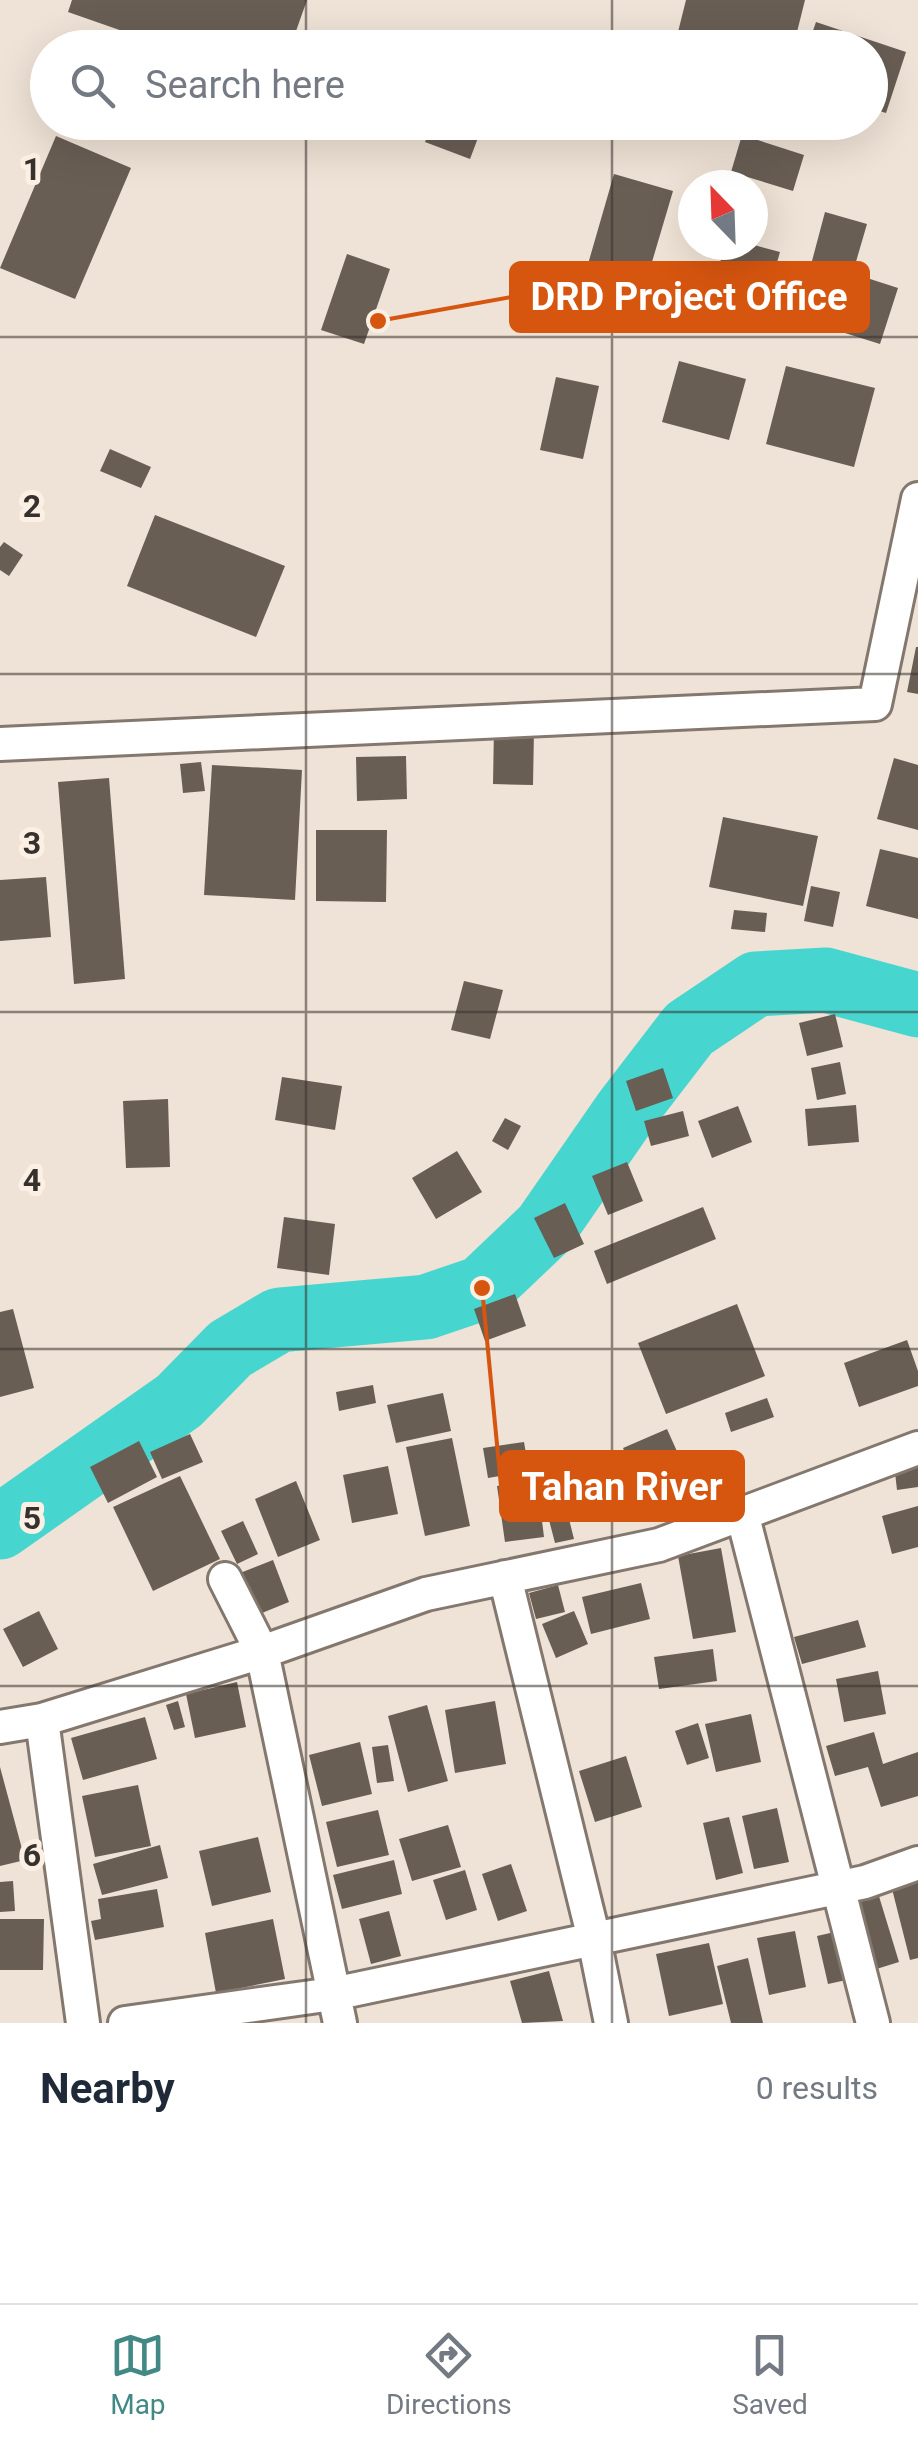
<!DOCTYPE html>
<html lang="en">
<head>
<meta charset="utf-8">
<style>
	:root { --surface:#fff; --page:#f2f2f3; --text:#1f2937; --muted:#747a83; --line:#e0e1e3; --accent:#428985 }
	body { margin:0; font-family:Roboto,sans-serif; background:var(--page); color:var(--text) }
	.compass { position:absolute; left:678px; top:170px; width:90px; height:90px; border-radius:50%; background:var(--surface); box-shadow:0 10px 40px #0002; rotate:337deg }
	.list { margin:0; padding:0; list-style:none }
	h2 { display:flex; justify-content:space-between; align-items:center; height:130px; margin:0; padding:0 40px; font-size:42px }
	h2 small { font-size:32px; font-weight:400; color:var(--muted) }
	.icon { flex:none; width:55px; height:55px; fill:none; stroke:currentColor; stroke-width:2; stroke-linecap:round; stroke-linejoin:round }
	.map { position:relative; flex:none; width:918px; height:2023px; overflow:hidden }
	.search { position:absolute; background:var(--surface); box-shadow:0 10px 40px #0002; left:30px; right:30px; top:30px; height:110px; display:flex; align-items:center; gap:25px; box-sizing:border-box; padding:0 35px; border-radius:55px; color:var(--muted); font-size:38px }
	.sheet { height:280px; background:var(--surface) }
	nav { display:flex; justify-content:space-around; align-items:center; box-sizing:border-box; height:140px; border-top:2px solid var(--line); background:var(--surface); font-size:28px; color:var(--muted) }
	nav a { display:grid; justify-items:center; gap:5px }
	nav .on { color:var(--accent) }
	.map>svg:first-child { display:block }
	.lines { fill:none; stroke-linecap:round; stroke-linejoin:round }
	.river { stroke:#47d6cf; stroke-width:65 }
	.building { fill:#695e54 }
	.minor-casing { stroke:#84786e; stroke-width:38 }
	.minor { stroke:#fff; stroke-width:32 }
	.grid { fill:none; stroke:#36312d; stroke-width:2.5; stroke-opacity:0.55 }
	.grid-label { font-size:32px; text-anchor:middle; font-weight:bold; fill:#36312d; stroke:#fcefe4; stroke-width:10; stroke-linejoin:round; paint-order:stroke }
	.leader { fill:none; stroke:#d6550f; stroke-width:4 }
	.callout-dot { fill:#d6550f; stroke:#fcefe4; stroke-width:4 }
	.callout { fill:#d6550f; stroke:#d6550f; stroke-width:4 }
	.callout-label { font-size:38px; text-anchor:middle; font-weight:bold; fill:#fff }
</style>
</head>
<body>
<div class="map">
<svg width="918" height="2023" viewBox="0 0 918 2023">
	<rect width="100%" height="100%" fill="#efe2d6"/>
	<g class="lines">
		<path class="river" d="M0,1527L179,1401L230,1349L279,1320L426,1307L482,1288L545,1228L626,1111L689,1029L756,984L826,980L918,1005"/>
	</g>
	<path class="building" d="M72,0H307L290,48H171L68,12Z
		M686,0H805L793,48H674Z
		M816,22L906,52L886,113L870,108V48H807Z
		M433,122H484L470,159L425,142Z
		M742,135L804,155L793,191L731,172Z
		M56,136L131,168L75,299L0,268Z
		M614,174L673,191L631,333L573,316Z
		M825,212L867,224L853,272L836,268L898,288L880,344L813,323L832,266L812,261Z
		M725,245H754L780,252L758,330L705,316Z
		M347,254L390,269L364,344L321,330Z
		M679,361L746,379L729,440L662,422Z
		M786,366L875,388L854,467L766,444Z
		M556,377L599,386L583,459L540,450Z
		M110,449L151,467L141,488L100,471Z
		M155,515L285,566L256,637L127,586Z
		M4,542L23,555L9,576L0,570V547Z
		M916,647H918V694L907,692Z
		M494,728L534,729L533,785L493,784Z
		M406,756L407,799L357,801L356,757Z
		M894,758L918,765V830L877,819Z
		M201,762L205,791L183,793L180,764Z
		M212,765L302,770L295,900L204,895Z
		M109,778L125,979L74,984L58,782Z
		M723,817L818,836L803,906L709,887Z
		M316,830H387L386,902L316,901Z
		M880,849L918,858V919L866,906Z
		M46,877L51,937L0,941V880Z
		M811,886L840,892L833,927L804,921Z
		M734,910L767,913L765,932L731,929Z
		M464,981L503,990L490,1039L451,1030Z
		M835,1014L843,1047L807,1056L799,1023Z
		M840,1062L846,1094L817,1100L811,1068Z
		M663,1068L673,1098L636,1111L626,1081Z
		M282,1077L342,1086L335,1130L275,1120Z
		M168,1099L170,1167L126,1168L123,1101Z
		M856,1105L859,1142L808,1146L805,1109Z
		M738,1106L752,1142L712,1158L698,1121Z
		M683,1111L689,1136L651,1146L644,1121Z
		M505,1118L521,1126L508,1150L492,1141Z
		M457,1151L482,1192L436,1219L412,1178Z
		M627,1162L643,1201L608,1215L592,1176Z
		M565,1203L584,1244L554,1258L534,1218Z
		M703,1207L716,1239L607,1284L594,1251Z
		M284,1217L335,1224L329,1275L277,1268Z
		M515,1294L526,1326L485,1341L474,1309Z
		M737,1304L765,1376L666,1414L638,1343Z
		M13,1309L34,1388L0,1397V1312Z
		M907,1340L918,1371V1386L859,1407L844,1363Z
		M373,1385L376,1403L339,1411L336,1392Z
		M443,1393L451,1431L396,1443L387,1405Z
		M767,1398L774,1417L731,1432L725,1413Z
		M667,1429L688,1476L643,1495L623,1448Z
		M190,1434L203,1462L162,1479L150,1452Z
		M452,1438L470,1526L425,1536L406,1447Z
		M139,1441L157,1477L108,1503L90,1467Z
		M524,1442L529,1471L488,1478L483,1448Z
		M918,1461V1487L897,1490L894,1464Z
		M388,1466L398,1514L352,1523L343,1475Z
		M180,1476L220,1559L153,1591L113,1507Z
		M537,1480L544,1537L505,1542L497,1486Z
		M296,1481L320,1540L278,1557L255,1499Z
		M918,1506V1547L892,1554L882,1516Z
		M568,1515L574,1539L555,1543L549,1520Z
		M243,1521L258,1554L237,1564L221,1531Z
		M721,1548L736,1632L693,1639L678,1556Z
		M273,1560L289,1602L257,1615L240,1573Z
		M641,1583L650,1619L591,1634L582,1597Z
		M558,1585L565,1612L536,1619L529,1593Z
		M39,1611L58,1649L23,1667L3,1629Z
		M574,1611L588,1644L556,1658L542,1624Z
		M858,1620L866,1647L802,1664L794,1637Z
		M713,1649L717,1681L659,1689L654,1657Z
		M878,1671L886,1714L844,1722L836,1679Z
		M237,1682L246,1727L195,1738L186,1694Z
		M178,1701L185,1727L174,1730L166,1705Z
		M495,1701L506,1764L455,1773L445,1710Z
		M427,1705L448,1781L408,1792L388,1716Z
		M751,1714L761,1762L716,1772L705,1724Z
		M145,1717L157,1759L83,1780L71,1738Z
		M698,1723L709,1758L687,1765L675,1731Z
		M874,1732L883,1764L918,1752V1796L881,1807L868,1767L835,1776L826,1746Z
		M360,1742L372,1794L322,1806L309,1755Z
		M388,1745L394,1781L377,1783L372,1747Z
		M626,1756L642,1807L595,1822L579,1771Z
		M0,1767L25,1860L0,1866Z
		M138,1785L151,1846L95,1857L82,1796Z
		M777,1808L789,1862L754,1869L742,1816Z
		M378,1810L389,1855L337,1867L326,1822Z
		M729,1817L743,1873L716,1880L703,1823Z
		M448,1825L461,1867L412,1881L399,1839Z
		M258,1837L271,1892L212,1906L199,1851Z
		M160,1845L168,1878L102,1895L93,1864Z
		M394,1860L402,1894L342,1909L333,1875Z
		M511,1864L527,1911L498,1921L482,1874Z
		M465,1870L477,1910L446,1920L433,1880Z
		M918,1879V1958L910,1960L891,1885Z
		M13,1881L15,1911L0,1912V1882Z
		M157,1889L164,1927L95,1940L91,1921L101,1919L98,1899Z
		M878,1893L899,1962L870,1971L850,1902Z
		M389,1911L401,1956L371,1964L359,1919Z
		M0,1919H44L43,1970H0Z
		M273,1919L285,1979L216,1993L205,1933Z
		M848,1929L860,1977L828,1984L817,1936Z
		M795,1931L806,1987L769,1995L757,1938Z
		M709,1943L723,2004L669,2016L656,1954Z
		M748,1958L763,2023H731L717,1966Z
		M549,1971L563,2021L522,2023L510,1981Z"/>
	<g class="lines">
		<defs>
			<path id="minor" d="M0,744L875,704L918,499
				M742,1513L873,2023
				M505,1577L594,1939L611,2023
				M225,1579L262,1652L340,2023
				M42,1720L83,2023
				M0,1727L42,1720L262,1652L426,1594L659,1545L918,1448
				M125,2023L333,1994L865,1882L918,1863"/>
		</defs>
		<use href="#minor" class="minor-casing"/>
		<use href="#minor" class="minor"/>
	</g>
	<path class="grid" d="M306,0V48M612,0V48M306,122V2023M612,122V2023M0,337H918M0,674H918M0,1012H918M0,1349H918M0,1686H918"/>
	<g class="grid-label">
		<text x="32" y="180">1</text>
		<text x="32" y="517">2</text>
		<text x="32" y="854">3</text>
		<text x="32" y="1191">4</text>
		<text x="32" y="1529">5</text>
		<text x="32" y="1866">6</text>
	</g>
	<path class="leader" d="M378 321L511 297M482 1288L501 1486"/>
	<g class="callout-dot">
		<circle cx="378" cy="321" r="10"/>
		<circle cx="482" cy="1288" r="10"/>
	</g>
	<g class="callout">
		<rect x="511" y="263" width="357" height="68" rx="10"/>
		<rect x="501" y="1452" width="242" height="68" rx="10"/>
	</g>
	<g class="callout-label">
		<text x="689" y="310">DRD Project Office</text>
		<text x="622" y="1500">Tahan River</text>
	</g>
</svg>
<svg class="compass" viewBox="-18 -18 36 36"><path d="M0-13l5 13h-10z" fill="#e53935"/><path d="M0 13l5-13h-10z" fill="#747a83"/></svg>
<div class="search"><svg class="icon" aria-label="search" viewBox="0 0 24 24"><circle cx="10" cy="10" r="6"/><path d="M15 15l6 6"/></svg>Search here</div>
</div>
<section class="sheet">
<h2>Nearby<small>0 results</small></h2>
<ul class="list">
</ul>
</section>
<nav>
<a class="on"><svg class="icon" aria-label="map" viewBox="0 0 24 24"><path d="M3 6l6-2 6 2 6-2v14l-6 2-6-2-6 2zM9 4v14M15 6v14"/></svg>Map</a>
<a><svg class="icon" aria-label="directions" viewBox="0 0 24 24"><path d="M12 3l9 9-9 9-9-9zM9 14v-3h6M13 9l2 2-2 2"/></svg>Directions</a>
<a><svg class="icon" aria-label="saved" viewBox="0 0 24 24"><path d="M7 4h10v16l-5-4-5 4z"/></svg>Saved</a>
</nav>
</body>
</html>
